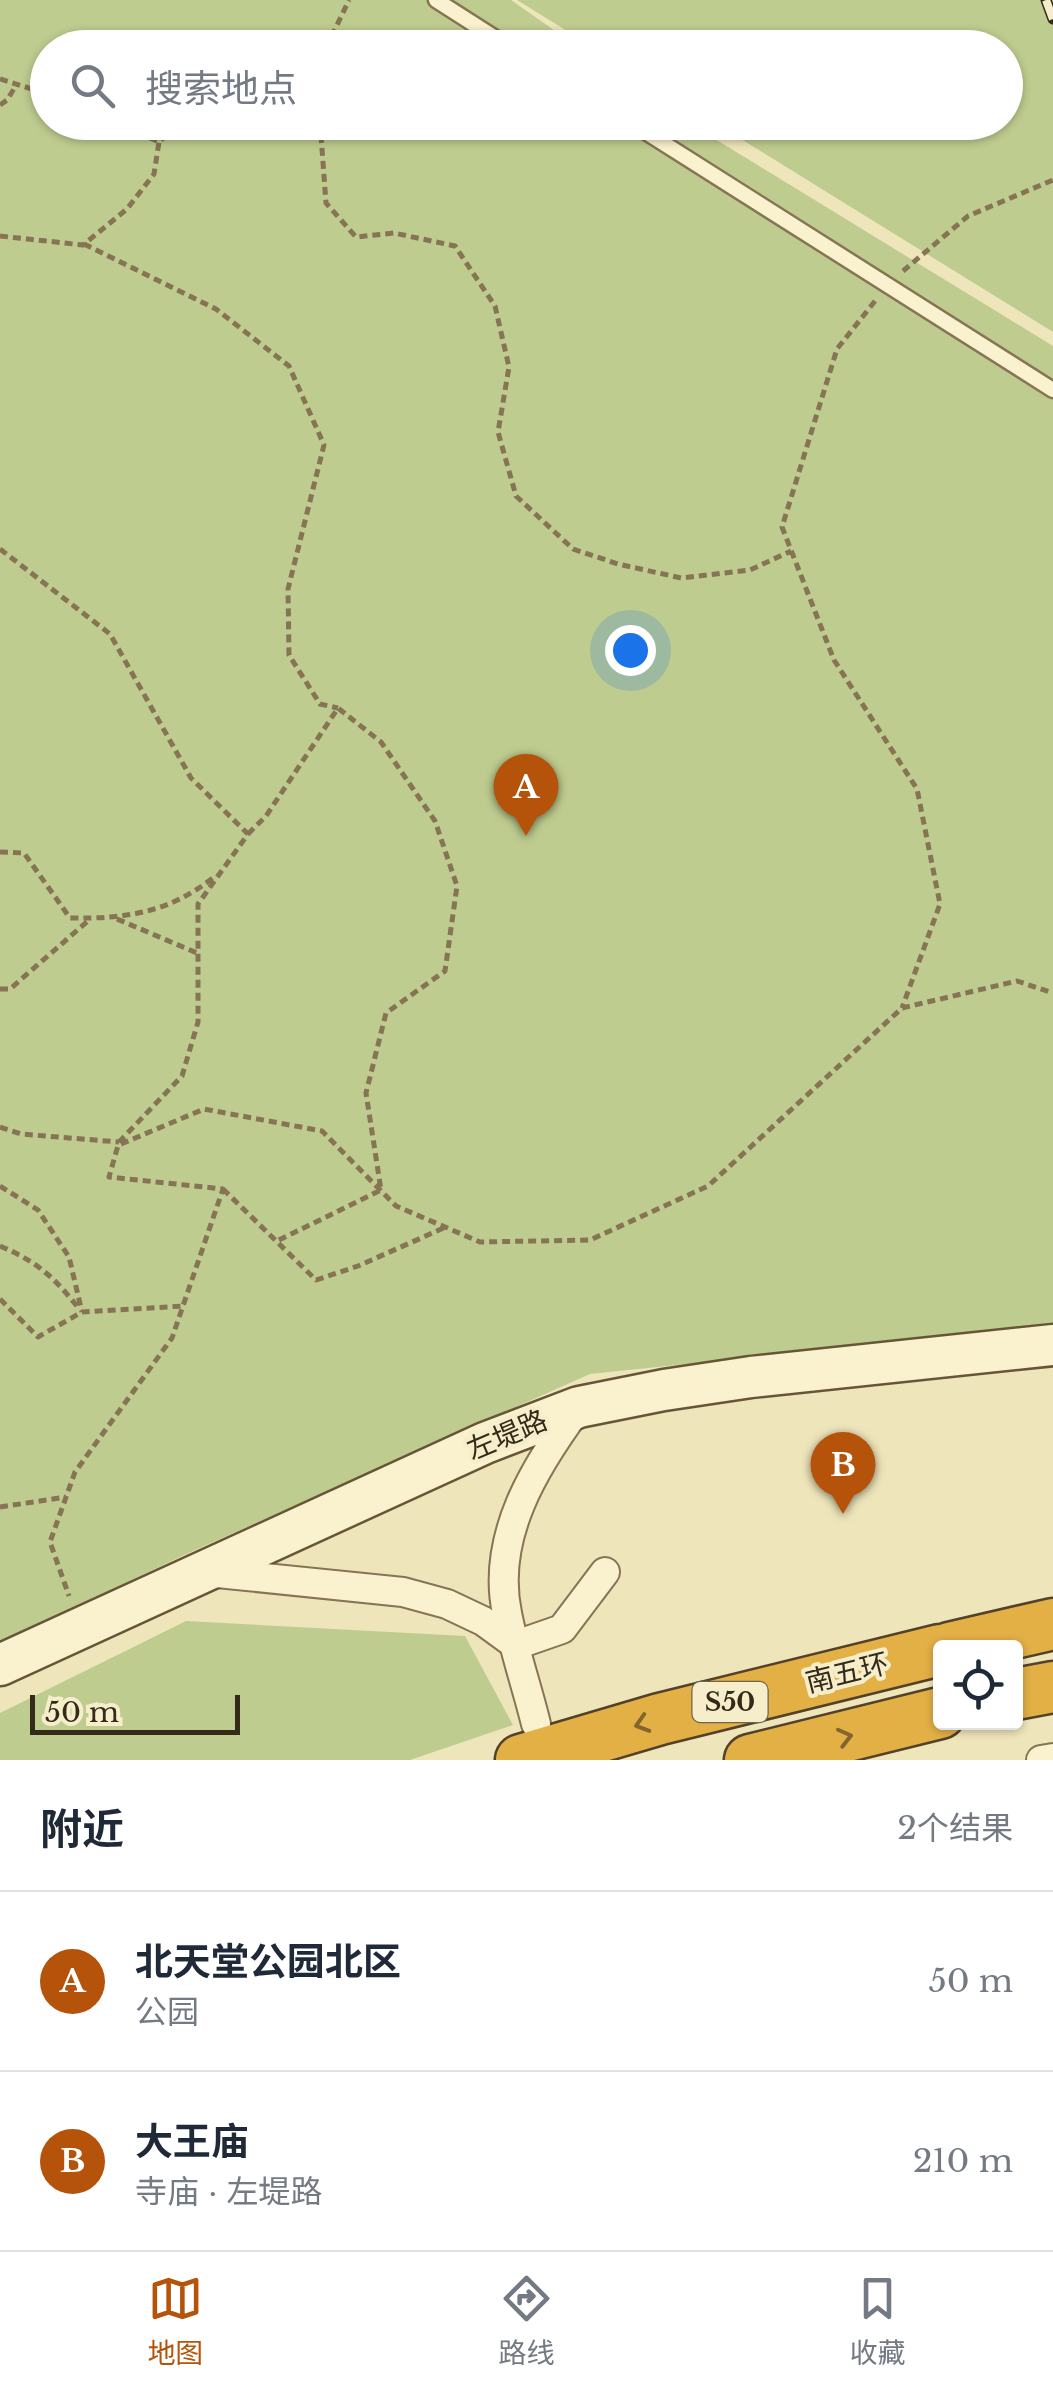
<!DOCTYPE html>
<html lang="zh">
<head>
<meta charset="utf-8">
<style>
	:root { --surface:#fff; --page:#f6f6f7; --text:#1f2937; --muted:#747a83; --line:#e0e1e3; --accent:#b45309 }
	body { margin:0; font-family:"Libre Baskerville","Noto Sans SC",serif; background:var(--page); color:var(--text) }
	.controls { position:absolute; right:30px; bottom:30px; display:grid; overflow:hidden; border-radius:10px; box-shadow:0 2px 8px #0004 }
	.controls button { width:90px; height:90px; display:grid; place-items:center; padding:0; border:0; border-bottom:2px solid var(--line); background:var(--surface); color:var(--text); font:50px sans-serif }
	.scale { position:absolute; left:30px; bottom:25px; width:210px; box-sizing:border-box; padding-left:10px; border:5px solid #342a1a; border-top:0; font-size:28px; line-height:35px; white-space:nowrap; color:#342a1a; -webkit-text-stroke:8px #f6eeca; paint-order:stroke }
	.you { position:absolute; left:630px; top:650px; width:35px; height:35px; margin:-25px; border:8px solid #fff; border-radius:50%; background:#1a73e8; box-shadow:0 0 0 15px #1a73e833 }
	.badge { display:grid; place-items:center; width:65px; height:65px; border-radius:50%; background:var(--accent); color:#fff; font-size:32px; font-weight:700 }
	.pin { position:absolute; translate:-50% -82px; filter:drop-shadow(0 2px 5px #0008) }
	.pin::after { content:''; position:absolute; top:52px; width:35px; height:30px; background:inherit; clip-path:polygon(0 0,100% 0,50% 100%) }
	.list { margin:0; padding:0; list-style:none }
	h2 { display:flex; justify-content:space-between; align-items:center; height:130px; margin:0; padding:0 40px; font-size:42px }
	h2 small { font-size:32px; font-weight:400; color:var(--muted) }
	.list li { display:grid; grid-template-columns:65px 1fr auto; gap:30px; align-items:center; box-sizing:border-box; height:180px; padding:0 40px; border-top:2px solid var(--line) }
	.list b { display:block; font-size:38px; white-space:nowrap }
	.list p { margin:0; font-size:32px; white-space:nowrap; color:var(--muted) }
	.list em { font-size:32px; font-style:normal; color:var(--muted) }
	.icon { flex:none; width:55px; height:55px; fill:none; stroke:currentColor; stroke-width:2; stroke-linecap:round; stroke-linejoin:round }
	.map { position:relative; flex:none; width:1053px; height:1760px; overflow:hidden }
	.search { position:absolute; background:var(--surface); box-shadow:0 2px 8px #0004; left:30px; right:30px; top:30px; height:110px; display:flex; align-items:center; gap:25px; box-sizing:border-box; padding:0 35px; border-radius:55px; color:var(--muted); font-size:38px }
	.sheet { height:490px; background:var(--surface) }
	nav { display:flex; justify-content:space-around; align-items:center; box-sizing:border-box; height:140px; border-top:2px solid var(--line); background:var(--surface); font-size:28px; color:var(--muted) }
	nav a { display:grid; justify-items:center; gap:5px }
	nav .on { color:var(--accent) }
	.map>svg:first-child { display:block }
	.green { fill:#becc8f }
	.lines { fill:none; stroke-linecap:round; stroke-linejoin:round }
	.service-casing { stroke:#867454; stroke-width:19 }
	.minor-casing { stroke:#867454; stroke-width:32 }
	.secondary-casing { stroke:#675538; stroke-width:45 }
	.motorway-casing { stroke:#534129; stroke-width:55 }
	.path { stroke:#867454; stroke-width:5; stroke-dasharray:8 5; stroke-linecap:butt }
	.service { stroke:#faf1ce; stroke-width:14 }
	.minor { stroke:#faf1ce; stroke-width:28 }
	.secondary { stroke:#faf1ce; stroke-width:40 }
	.motorway { stroke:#e3b046; stroke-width:50 }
	.rail-casing { stroke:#342a1a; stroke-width:11 }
	.rail { stroke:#f6eeca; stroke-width:8; stroke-dasharray:22; stroke-linecap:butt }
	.oneway { stroke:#83662e }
	.labels { text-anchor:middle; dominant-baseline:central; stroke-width:8; stroke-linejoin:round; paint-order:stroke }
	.shield { fill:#f6eeca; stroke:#6e654f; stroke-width:2.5 }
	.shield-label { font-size:25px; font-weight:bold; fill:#342a1a }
	.street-label { font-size:28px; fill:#342a1a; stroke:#f6eeca }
</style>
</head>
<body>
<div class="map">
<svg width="1053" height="1760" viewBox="0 0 1053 1760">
	<rect width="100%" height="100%" fill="#efe5bb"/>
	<path class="green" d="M0,0H511L578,47L48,48V122L689,123L1053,346V1326L590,1374L184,1555L0,1643Z
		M517,0H1053V332L715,123L1006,122V48L593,47Z
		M186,1621L465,1636L513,1725L410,1760H0V1713Z"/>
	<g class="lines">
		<defs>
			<path id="service" d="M436,0L511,48
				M630,122L1053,390"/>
			<path id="minor" d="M207,1572L403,1592L447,1604L483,1621L516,1645
				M516,1645L562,1629L605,1572
				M536,1724C527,1687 514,1650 507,1613C491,1537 535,1466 578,1408
				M1041,1760L1053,1758"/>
			<path id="secondary" d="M0,1665L485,1443L579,1407L664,1390L751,1377L1053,1345"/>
			<path id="motorway" d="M949,1648L1053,1624
				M1016,1694L1053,1687
				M521,1760L660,1719L940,1650
				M750,1760L940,1713"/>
		</defs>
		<use href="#service" class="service-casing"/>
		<use href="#minor" class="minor-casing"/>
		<use href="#secondary" class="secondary-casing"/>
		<use href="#motorway" class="motorway-casing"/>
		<path class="path" d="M326,48L349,0
			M0,79L48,94
			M0,105L7,100L17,84
			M114,122L159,142L181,122
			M320,122L326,203L356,237L394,233L455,246L495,306L509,367L498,432L516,496L573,549L618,564L681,578L750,570L791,551
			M0,236L83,245L127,209L154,174L159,142
			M84,244L216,309L289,366L324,445L288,589L289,655L320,704L338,708
			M903,271L968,216L1053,180
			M875,301L837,349L782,527L834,660L917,789L940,904L902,1008
			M0,549L110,634L191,778L248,834L198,904V1022L182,1076L119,1142L109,1177L223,1189L172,1338L75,1472L50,1542L69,1596
			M248,834L266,816L338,708L381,742L435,821L457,886L445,971L386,1013L366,1093L381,1190L275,1242
			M0,852L24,853L70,918C125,919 169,913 214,877
			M117,919L197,953
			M0,989H10L89,920
			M0,1127L21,1134L119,1142
			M121,1144L204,1109L322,1131L396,1206L480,1242L590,1240L708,1186L902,1008L1017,981L1053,993
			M0,1186L38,1210L69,1257L82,1312
			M223,1189L316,1280L358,1266L446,1227
			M0,1246C38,1262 55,1278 80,1310
			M0,1299L38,1337L82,1312L183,1306
			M0,1507L66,1497"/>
		<use href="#service" class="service"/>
		<use href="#minor" class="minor"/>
		<use href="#secondary" class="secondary"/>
		<use href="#motorway" class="motorway"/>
		<defs>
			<path id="rail" d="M1046,0L1053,19"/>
		</defs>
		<use href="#rail" class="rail-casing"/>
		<use href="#rail" class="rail"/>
	</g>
	<defs><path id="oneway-chevron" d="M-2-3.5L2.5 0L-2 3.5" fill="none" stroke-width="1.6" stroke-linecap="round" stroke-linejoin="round" transform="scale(2.5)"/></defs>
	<g class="oneway">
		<use href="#oneway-chevron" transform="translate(642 1724) rotate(163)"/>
		<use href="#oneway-chevron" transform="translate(845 1737) rotate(-14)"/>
	</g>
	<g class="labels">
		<rect class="shield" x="692.5" y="1682" width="75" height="40" rx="8"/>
		<g class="shield-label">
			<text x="730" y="1702">S50</text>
		</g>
		<g class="street-label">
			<text transform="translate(507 1435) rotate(-23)">左堤路</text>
			<text transform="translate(847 1673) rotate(-14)">南五环</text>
		</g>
	</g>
</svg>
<div class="controls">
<button><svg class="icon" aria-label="locate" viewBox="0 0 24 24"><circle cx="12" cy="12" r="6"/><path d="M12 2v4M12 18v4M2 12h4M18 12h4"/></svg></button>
</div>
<div class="scale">50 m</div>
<div class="you"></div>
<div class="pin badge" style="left:526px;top:836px">A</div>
<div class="pin badge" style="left:843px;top:1514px">B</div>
<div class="search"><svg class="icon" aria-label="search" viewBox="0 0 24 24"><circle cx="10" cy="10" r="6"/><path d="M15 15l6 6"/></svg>搜索地点</div>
</div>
<section class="sheet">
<h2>附近<small>2个结果</small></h2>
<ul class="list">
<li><span class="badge">A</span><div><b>北天堂公园北区</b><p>公园</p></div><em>50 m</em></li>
<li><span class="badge">B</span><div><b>大王庙</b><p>寺庙 · 左堤路</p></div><em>210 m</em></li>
</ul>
</section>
<nav>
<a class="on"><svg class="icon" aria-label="map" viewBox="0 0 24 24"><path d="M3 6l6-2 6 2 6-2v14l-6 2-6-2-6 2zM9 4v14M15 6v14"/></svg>地图</a>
<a><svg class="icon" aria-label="directions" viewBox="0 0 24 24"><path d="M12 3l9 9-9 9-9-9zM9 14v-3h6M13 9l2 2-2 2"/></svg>路线</a>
<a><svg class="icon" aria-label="saved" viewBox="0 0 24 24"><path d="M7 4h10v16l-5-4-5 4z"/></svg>收藏</a>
</nav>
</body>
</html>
